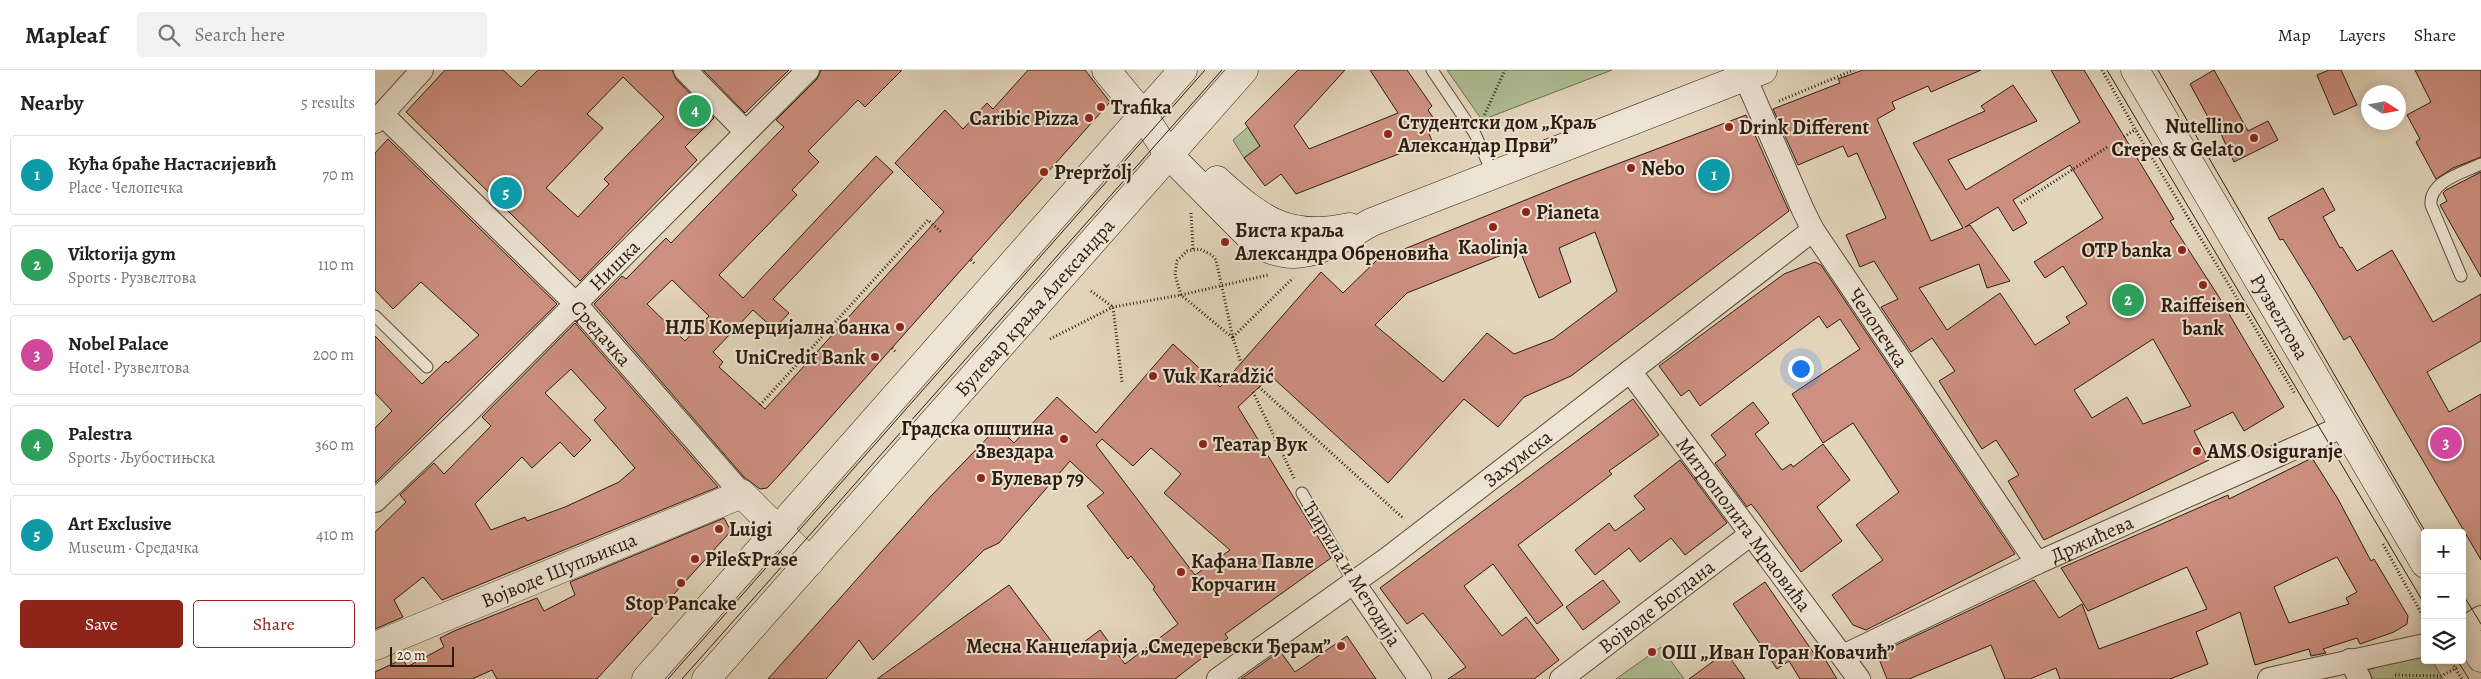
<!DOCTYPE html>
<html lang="en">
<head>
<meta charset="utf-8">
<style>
	:root { --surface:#fff; --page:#f2f2f2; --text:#222; --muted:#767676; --line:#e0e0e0; --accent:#8f2418 }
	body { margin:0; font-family:Alegreya,serif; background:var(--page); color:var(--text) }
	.controls { position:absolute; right:15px; bottom:15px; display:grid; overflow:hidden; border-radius:5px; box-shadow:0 2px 12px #0003 }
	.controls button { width:45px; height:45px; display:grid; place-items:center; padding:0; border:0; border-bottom:1px solid var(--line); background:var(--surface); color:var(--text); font:25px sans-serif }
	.compass { position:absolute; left:1986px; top:15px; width:45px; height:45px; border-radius:50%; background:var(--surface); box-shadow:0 2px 12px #0003; rotate:101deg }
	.scale { position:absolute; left:15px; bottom:12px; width:64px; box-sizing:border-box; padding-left:5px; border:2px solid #2d1c11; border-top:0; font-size:14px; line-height:18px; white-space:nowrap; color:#2d1c11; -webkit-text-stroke:4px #ede4d3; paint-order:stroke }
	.you { position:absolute; left:1425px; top:298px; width:18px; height:18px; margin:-12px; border:4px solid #fff; border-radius:50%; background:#1a73e8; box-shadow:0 0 0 8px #1a73e833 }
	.badge { display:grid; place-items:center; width:32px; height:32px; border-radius:50%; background:var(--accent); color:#fff; font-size:16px; font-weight:700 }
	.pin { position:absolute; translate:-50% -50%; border:2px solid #fff; box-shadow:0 1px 5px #0006 }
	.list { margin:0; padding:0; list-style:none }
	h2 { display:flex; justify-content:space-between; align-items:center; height:65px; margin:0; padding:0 20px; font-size:21px }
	h2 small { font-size:16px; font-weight:400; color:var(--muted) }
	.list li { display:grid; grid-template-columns:32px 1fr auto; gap:15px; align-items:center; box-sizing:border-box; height:80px; margin:0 10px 10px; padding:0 10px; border:1px solid var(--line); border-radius:5px }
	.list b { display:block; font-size:19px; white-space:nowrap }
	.list p { margin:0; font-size:16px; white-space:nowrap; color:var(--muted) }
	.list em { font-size:16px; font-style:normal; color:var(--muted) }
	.actions { display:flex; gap:10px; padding:15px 20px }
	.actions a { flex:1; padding:11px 0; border:1px solid var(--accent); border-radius:5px; text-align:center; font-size:18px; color:var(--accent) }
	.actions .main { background:var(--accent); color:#fff }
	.icon { flex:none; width:28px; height:28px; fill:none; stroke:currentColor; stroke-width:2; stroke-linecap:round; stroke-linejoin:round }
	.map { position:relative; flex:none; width:2106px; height:609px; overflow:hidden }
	header { display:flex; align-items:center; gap:30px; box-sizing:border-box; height:70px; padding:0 25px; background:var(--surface); border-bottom:1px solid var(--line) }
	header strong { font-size:24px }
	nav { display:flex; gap:28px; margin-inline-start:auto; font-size:18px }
	.search { width:350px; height:45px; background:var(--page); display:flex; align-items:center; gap:12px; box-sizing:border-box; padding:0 18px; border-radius:5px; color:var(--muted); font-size:19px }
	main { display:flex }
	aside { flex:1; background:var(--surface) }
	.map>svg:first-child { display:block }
	.green { fill:#afbe94; stroke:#6e6d52 }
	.building { fill:#cd9080; stroke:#2d1c11; fill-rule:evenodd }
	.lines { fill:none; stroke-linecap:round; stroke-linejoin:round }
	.service-casing { stroke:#5a4a3c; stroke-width:13 }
	.minor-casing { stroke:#5a4a3c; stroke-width:24 }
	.tertiary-casing { stroke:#5a4a3c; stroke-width:29 }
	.secondary-casing { stroke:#2d1c11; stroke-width:29 }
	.path { stroke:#2d1c11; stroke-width:3; stroke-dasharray:1 2.5; stroke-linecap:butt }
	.service { stroke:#ede4d3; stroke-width:11 }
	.minor { stroke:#ede4d3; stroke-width:22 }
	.tertiary { stroke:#ede4d3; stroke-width:28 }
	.secondary { stroke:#ede4d3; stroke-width:28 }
	.tram { stroke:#2d1c11; stroke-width:1 }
	.poi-dot { fill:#8f2418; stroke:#ede4d3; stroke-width:2 }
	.labels { text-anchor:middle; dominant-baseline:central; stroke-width:4; stroke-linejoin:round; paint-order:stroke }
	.poi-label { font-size:20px; font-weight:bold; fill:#2d1c11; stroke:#ede4d3; text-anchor:start }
	.street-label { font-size:20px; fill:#2d1c11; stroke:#ede4d3 }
</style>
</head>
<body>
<header>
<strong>Mapleaf</strong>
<div class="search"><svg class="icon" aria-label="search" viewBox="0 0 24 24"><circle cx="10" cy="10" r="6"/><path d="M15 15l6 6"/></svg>Search here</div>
<nav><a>Map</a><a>Layers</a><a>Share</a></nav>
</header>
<main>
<aside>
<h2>Nearby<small>5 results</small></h2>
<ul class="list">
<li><span class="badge" style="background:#0f9aa8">1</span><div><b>Кућа браће Настасијевић</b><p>Place · Челопечка</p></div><em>70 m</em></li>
<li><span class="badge" style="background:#2e9e5b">2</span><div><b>Viktorija gym</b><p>Sports · Рузвелтова</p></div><em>110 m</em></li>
<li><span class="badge" style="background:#d1479c">3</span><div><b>Nobel Palace</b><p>Hotel · Рузвелтова</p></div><em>200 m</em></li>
<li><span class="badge" style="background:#2e9e5b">4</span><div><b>Palestra</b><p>Sports · Љубостињска</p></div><em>360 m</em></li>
<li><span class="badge" style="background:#0f9aa8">5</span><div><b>Art Exclusive</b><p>Museum · Средачка</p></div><em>410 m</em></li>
</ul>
<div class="actions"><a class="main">Save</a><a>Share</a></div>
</aside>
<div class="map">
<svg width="2106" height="609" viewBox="0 0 2106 609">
	<rect width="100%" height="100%" fill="#e3d5bc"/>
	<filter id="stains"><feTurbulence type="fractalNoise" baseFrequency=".004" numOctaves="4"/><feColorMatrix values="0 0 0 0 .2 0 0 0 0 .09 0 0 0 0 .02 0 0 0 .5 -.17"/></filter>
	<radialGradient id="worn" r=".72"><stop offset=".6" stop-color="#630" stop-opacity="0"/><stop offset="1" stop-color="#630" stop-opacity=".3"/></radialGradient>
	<path class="green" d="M1072,0H1237L1107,50Z
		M873,57L885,76L869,88L858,70Z
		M1286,577L1309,609H1241Z
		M2050,582V590H2057L2068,609H1998L1993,600Z"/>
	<path class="building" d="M70,0H128L146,17L163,0H297L301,9L339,48L310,77L322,90L205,211L31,42ZM248,7L289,47L229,109L234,114L203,147L171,118L228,58L212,44Z
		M328,0H414L370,43Z
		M446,0H527L490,37L483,30L433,81L444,92L417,120L422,125L344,205L368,228L501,86L518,102L398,229L414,243L399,259L378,240L338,282L348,292L344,297L390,339L569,142L520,93L570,40L588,59L612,33L618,39L653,0H710L735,32L407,402L392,418L385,419L369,407L219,234L247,206L251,209L291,168L296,173L409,57L401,50L442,9ZM297,210L334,246L310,271L272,234Z
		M923,0H970L919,56L934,79L1023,43L995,0H1032L1057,36L1053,40L1061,52L1051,56L1057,71L921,124L906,104L890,116L869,88L885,76L870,53Z
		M1488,0H1606L1556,22L1553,16L1517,32L1520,39L1502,49L1556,171L1588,158L1538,73L1610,41L1606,36L1638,15L1662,51L1573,90L1591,120L1705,52L1676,0H1709L1799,149L1795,151L1844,227L1909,337L1869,361L1858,342L1819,361L1834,390L1669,470L1633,411L1644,405L1621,370L1607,379L1564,311L1580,301L1557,268L1536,282L1506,237L1523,229L1499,191L1485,197L1471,165L1511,148L1482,83L1473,87L1468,76L1423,95L1398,39L1465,13L1463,9ZM1695,95L1728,148L1659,192L1670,208L1688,196L1712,234L1691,247L1695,253L1660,275L1625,223L1572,260L1544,218L1604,194L1612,218L1635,211L1595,155L1590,157L1623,137L1638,161L1652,153L1638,130ZM1778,269L1816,336L1768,354L1752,327L1717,348L1699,320Z
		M1839,0L1873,61L1893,51L1903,70L1859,92L1838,47L1834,49L1815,14Z
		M1954,0H1966L1982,35L1959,45L1942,5Z
		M2040,0H2106V87L2078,98L2061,109L2041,72L2045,69L2032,45L2056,32Z
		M1371,45L1414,141L1196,306L1149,327L1123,357L1089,329L1013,413L896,306L863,337L956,488L850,564L853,568L800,609H502L634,515L686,584L691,580L693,584L725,560L750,594L803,554L778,519L780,517L756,486L753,489L712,436L729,423L695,391L624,473L609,480L498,590L484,570L451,609H393L556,426L623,357L639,373L682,327L721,363L798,274L845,317L946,202L968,223L1002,190L1200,110ZM1220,162L1242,221L1178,269L1139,284L1112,263L1068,312L1000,255L1032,223L1144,178L1164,228L1196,212L1184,178ZM727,369L758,396L776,378L806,404L789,423L855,480L820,505L721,375Z
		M13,69L182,234L0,413V358L17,341L0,323V266L47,314L71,291L73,293L104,265L46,212L18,239L0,220V83Z
		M2106,102V207L2065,135L2072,131L2068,123L2071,120Z
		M1948,118L1960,140L1948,147L1965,178L1967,177L1982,201L2017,180L2058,252L2106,224V271L2052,302L2074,342L2106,324V490L1975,266L1969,270L1942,224L1908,169L1905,170L1893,148Z
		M1440,192L1446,195L1640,484L1491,560L1478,555L1457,525L1508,490L1481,455L1524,422L1478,353L1448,373L1417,324L1485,279L1465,249L1452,258L1444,246L1325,336L1314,320L1306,326L1284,296L1409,204Z
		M200,253L343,417L67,530L48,507L19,530L28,547L0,559V462L31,432L25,425L59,393L69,404L116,356L107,347ZM196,299L231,338L219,350L260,398L244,412L190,437L152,451L150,447L116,460L100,434L147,387L157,398L185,372L199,387L216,370L170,323Z
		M1258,329L1284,365L1234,401L1237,404L1143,475L1188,535L1162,554L1118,494L1089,516L1127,566L1151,547L1184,590L1159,609H1073L1091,597L1048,543L1032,554L1005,518Z
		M1378,332L1394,353L1380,364L1407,400L1416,394L1418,397L1448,374L1475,410L1442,437L1467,471L1426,502L1384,444L1376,434L1372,437L1340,393L1351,385L1336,365Z
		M1937,388L1963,429L1996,491L1999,489L2033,546L2032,554L2019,562L1985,574L1982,568L1948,579L1951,583L1936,586L1934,579L1880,595L1865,542L1821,562L1833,594L1795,609H1685L1681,598L1655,609H1630L1616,575L1534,609H1512L1502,584L1659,510L1684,548L1707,534L1724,579L1832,539L1812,497L1713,541L1686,498L1853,425L1854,429ZM1962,487L1982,522L1971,528L1974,534L1914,553L1899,517Z
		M1305,390L1352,453L1310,485L1296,468L1265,492L1254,478L1220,505L1200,480L1234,453L1240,461L1270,439L1259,426Z
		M349,448L356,461L222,609H122L117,600L97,609H0V602L28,589L32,597L69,577L65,568L79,561L162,528L169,541L200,525L195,512Z
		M1228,510L1245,532L1208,560L1191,537Z
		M1390,512L1442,588L1447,584L1462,609H1425L1414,591L1402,599L1358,534Z
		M972,566L1001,609H866L905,581L920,602Z
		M1351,582L1370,609H1314Z"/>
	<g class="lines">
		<defs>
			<path id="service" d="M1057,0L1100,64L1118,104
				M2086,206L2056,135C2054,111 2088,103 2106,94
				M0,246L52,297
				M927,423L979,513"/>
			<g id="minor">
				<path d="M310,0L370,61"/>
				<path id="s1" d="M1370,7L1428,140L1438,160L1662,493"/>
				<path id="s2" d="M7,44L200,233L367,424"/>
				<path d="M0,52L47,0"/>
				<path id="s3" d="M1255,301L1484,609"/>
				<path id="s4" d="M0,431L89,346L433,0"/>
				<path d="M979,513L1045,609"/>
				<path d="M2087,559L2106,547"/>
				<path id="s5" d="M1468,586L1662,493L1969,356"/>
				<path d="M1975,590L1985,609"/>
				<path id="s6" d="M843,609L1013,488L1438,160"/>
				<path id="s7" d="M1186,609L1376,464"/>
				<path d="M1894,609L2050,575"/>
			</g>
			<g id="tertiary">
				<path id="s8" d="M0,576L367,424L435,492"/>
			</g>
			<g id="secondary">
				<path d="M731,0L768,45L794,85L878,170C921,201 957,174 997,152L1388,0"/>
				<path id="s9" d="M1760,0L2050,494"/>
				<path d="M842,110C885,149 913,171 975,157"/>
				<path d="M2087,557L2106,588"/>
				<path d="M271,609L808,0"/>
				<path id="s10" d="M331,609L869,0"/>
			</g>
		</defs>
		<use href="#service" class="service-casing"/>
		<use href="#minor" class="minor-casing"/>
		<use href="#tertiary" class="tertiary-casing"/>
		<use href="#secondary" class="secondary-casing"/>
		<path class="path" d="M1727,0L1768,73L1920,324
			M1404,31L1479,0
			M1108,48L1130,0
			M1749,67L1761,59
			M1646,133L1734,76
			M816,143L818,179
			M596,190L601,195
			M716,221L738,237L747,312
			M858,267L918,208
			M858,268L841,190L837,185L825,179L812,181L802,191L800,205L806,225L858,268L866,293
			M675,269L738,237L806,225L893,205
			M517,278L522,283
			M884,317L1029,449
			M878,322L920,410
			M385,335L553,150L566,162
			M2008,474L2050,550
			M2075,590L2087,609
			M2020,605L2066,606L2083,597"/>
		<use href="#service" class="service"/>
		<use href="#minor" class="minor"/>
		<use href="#tertiary" class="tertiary"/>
		<use href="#secondary" class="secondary"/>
		<path class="tram" d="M1732,0L2050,535
			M1783,0L2051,463
			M2087,523L2106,554
			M2082,590L2094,609
			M293,609L830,0
			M307,609L847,0"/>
	</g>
	<g class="poi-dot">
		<circle cx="726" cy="37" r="5"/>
		<circle cx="714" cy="48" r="5"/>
		<circle cx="1354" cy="57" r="5"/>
		<circle cx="1013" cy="64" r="5"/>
		<circle cx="1879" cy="68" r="5"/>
		<circle cx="1256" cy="98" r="5"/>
		<circle cx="669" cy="102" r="5"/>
		<circle cx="1151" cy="142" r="5"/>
		<circle cx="1118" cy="157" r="5"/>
		<circle cx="850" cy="172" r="5"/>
		<circle cx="1807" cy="180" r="5"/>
		<circle cx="1828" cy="215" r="5"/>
		<circle cx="525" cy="257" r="5"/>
		<circle cx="500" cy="287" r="5"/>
		<circle cx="778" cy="306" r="5"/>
		<circle cx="689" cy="369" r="5"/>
		<circle cx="828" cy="374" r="5"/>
		<circle cx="1822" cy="381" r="5"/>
		<circle cx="606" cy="408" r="5"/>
		<circle cx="344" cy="459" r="5"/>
		<circle cx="320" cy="489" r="5"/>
		<circle cx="806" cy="502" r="5"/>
		<circle cx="306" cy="513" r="5"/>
		<circle cx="966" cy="576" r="5"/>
		<circle cx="1277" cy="582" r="5"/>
	</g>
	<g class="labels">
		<g class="poi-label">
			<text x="736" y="37">Trafika</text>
			<text x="704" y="48" text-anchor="end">Caribic Pizza</text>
			<text x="1023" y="52">Студентски дом „Краљ<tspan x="1023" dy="23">Александар Први”</tspan></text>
			<text x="1869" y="56" text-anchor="end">Nutellino<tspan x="1869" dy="23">Crepes &amp; Gelato</tspan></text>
			<text x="1364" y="57">Drink Different</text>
			<text x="1266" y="98">Nebo</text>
			<text x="679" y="102">Prepržolj</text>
			<text x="1161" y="142">Pianeta</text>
			<text x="860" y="160">Биста краља<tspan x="860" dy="23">Александра Обреновића</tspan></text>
			<text x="1118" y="177" text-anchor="middle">Kaolinja</text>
			<text x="1797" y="180" text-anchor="end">OTP banka</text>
			<text x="1828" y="235" text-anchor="middle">Raiffeisen<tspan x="1828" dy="23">bank</tspan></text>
			<text x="515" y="257" text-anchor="end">НЛБ Комерцијална банка</text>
			<text x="490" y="287" text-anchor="end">UniCredit Bank</text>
			<text x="788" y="306">Vuk Karadžić</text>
			<text x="679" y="358" text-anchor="end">Градска општина<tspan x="679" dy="23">Звездара</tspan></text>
			<text x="838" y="374">Театар Вук</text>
			<text x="1832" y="381">AMS Osiguranje</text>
			<text x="616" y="408">Булевар 79</text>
			<text x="354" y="459">Luigi</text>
			<text x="330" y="489">Pile&amp;Prase</text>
			<text x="816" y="491">Кафана Павле<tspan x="816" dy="23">Корчагин</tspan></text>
			<text x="306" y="533" text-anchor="middle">Stop Pancake</text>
			<text x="956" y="576" text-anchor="end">Месна Канцеларија „Смедеревски Ђерам”</text>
			<text x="1287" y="582">ОШ „Иван Горан Ковачић”</text>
		</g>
		<g class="street-label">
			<text stroke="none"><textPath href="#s4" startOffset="336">Нишка</textPath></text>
			<text stroke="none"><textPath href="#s10" startOffset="496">Булевар краља Александра</textPath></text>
			<text stroke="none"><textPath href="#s9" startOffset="286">Рузвелтова</textPath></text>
			<text stroke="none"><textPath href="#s1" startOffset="285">Челопечка</textPath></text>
			<text stroke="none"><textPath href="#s2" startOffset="310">Средачка</textPath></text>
			<text stroke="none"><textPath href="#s6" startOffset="372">Захумска</textPath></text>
			<text stroke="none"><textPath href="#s3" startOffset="191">Митрополита Мраовића</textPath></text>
			<text stroke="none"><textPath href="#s5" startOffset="275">Држићева</textPath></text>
			<text stroke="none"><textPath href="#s8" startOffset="199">Војводе Шупљикца</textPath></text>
			<text transform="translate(977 504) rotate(58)">Ћирила и Методија</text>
			<text stroke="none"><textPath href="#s7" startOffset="120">Војводе Богдана</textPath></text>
		</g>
	</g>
	<rect width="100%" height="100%" filter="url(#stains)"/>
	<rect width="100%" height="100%" fill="url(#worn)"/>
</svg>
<div class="controls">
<button>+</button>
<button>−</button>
<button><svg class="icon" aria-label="layers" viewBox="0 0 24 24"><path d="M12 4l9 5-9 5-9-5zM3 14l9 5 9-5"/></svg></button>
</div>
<svg class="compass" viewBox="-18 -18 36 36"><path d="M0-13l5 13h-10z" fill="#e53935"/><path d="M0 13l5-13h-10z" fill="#767676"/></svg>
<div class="scale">20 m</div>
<div class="you"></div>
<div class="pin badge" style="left:1339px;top:105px;background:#0f9aa8">1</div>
<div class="pin badge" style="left:1753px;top:230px;background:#2e9e5b">2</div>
<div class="pin badge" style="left:2071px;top:373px;background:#d1479c">3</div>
<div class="pin badge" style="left:320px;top:41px;background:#2e9e5b">4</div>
<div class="pin badge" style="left:131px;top:123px;background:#0f9aa8">5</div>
</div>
</main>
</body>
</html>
